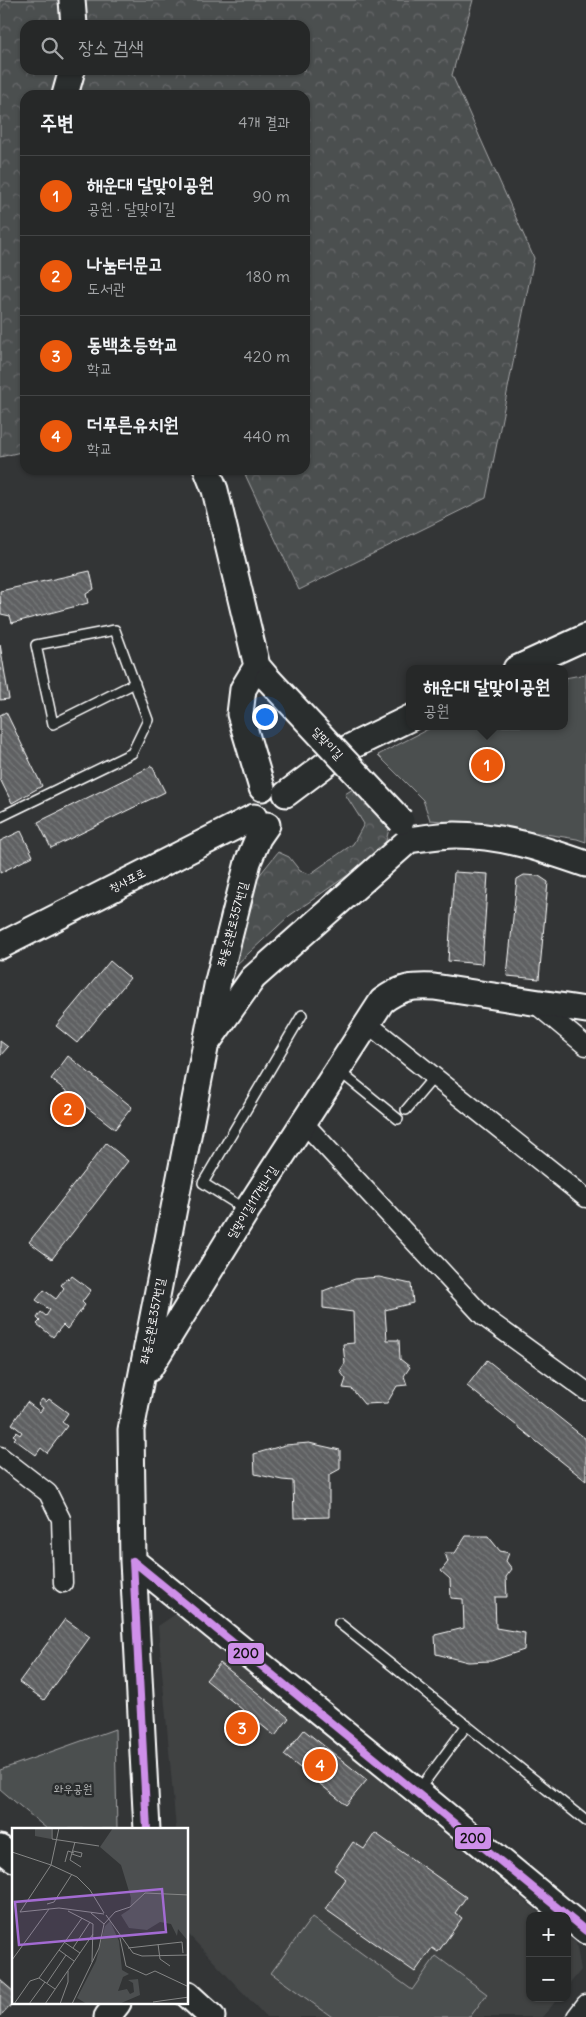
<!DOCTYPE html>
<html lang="ko">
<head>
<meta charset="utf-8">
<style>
	:root { --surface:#262828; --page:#2e3030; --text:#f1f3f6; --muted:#a4a6a8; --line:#424445; --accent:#ea580c }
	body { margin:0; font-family:Delius,"Poor Story",sans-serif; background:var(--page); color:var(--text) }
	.controls { position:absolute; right:15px; bottom:15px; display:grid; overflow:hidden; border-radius:10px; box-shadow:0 1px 4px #0004 }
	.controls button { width:45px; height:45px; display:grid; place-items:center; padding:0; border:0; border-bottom:1px solid var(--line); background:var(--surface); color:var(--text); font:25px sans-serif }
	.you { position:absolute; left:264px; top:716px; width:18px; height:18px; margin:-12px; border:4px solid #fff; border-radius:50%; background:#1a73e8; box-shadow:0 0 0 8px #1a73e833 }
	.badge { display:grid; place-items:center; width:32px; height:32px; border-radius:50%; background:var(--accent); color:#fff; font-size:16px; font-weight:700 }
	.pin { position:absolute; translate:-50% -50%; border:2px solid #fff; box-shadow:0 1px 5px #0006 }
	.popup { position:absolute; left:406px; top:665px; width:162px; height:65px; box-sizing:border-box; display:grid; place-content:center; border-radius:10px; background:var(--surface); filter:drop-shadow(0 1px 4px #0005); font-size:16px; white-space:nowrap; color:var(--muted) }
	.popup b { font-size:19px; color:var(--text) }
	.popup::after { content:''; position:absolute; left:50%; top:100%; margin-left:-10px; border:10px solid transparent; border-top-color:var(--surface) }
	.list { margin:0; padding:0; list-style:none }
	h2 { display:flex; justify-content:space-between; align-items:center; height:65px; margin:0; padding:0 20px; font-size:21px }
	h2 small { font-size:16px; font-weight:400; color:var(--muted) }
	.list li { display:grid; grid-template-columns:32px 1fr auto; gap:15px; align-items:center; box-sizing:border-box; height:80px; padding:0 20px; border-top:1px solid var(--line) }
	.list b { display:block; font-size:19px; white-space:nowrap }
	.list p { margin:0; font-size:16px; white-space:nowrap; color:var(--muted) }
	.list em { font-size:16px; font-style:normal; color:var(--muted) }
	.icon { flex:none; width:28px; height:28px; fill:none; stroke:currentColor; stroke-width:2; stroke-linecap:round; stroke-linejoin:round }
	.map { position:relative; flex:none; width:586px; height:2017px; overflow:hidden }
	.search { position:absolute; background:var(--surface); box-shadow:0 1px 4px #0004; left:20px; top:20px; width:290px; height:55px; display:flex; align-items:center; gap:12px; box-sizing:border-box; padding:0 18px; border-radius:15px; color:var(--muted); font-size:19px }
	.panel { position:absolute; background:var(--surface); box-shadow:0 1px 4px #0004; left:20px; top:90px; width:290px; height:385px; border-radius:15px }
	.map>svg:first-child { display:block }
	.built { fill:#404243 }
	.green { fill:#4c4f50; stroke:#a6a7a8 }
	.forest { fill:url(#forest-crowns); stroke:#a6a7a8; fill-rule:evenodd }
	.building { fill:url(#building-back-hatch); stroke:#fff }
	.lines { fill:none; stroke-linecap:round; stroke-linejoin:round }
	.lane-casing { stroke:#fff; stroke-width:12 }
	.street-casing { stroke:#fff; stroke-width:21 }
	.secondary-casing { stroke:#fff; stroke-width:29 }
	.lane { stroke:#2a2d2e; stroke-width:9 }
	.street { stroke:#2a2d2e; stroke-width:18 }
	.secondary { stroke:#2a2d2e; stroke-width:25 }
	.secondary-bridge-casing { stroke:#fff; stroke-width:29; stroke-linecap:butt }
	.secondary-bridge { stroke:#2a2d2e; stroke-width:25 }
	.bus-1-casing { stroke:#2a2d2e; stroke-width:11 }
	.bus-1 { stroke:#ce8fe9; stroke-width:8 }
	.labels { text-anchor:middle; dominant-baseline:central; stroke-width:5; stroke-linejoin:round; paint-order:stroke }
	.street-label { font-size:12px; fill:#fff; stroke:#2a2d2e }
	.park-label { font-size:12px; fill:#b7b9b9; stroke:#2a2d2e }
	.inset-road { fill:none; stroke:#858686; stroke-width:1 }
	.view { fill:#a36bd2; fill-opacity:0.15; stroke:#a36bd2; stroke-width:2.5 }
	.inset-edge { fill:none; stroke:#fff; stroke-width:2.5 }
	.line-badge { stroke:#2a2d2e; stroke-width:2 }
	.pale-badge-label { font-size:14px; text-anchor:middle; font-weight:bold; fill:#111 }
</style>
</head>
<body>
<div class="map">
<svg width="586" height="2017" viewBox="0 0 586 2017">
	<defs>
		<pattern id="forest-crowns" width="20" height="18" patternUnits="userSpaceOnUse" patternTransform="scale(1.25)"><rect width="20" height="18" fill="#4c4f50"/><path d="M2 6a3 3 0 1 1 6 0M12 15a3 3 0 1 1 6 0" fill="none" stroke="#67696a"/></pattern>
		<pattern id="building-back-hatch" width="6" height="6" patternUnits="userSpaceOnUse" patternTransform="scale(1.25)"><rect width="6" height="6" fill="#5f6162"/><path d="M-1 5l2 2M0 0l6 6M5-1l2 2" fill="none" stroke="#77797a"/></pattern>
	</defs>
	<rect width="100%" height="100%" fill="#333536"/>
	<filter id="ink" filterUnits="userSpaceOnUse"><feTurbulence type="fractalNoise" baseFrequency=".02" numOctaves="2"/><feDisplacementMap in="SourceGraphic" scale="10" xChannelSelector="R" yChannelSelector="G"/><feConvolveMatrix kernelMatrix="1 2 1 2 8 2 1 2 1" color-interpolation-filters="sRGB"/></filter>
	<g filter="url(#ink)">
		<path class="built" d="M179,1612L543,1916H530V1998H558L543,2017H266L188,1934V1830L176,1829L158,1626Z
			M567,1936L576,1943L581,1970L567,1987Z"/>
		<path class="green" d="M586,674V842L577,839L488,825L430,820L423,800L378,755L434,726H564L565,678Z
			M115,1729L117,1829H47L0,1789V1770Z
			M312,1917L412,1990L436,1956L487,1994L470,2017H332L271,1973Z"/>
		<path class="forest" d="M0,0H473L452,75L534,258L486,498L299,590L243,470H305V95H25V451L0,457ZM25,25H305V70H25Z
			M353,789L370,805L389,829L386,841L369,857L348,875L289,916L236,965L234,956L254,882L278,852L289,857L300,871L310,874L353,844L364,824L345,794Z"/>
		<path class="building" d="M90,571L94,589L86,594L88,603L12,623L10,616L1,614L0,591Z
			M0,644L9,699L0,700Z
			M6,712L42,786L12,803L0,779V715Z
			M152,766L165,792L51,848L38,822Z
			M21,831L33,856L0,873V841Z
			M454,872L488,874L482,964L448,961Z
			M524,875L539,876L548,882L539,979L507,976L517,879Z
			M110,961L130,978L77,1043L56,1026Z
			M0,1041L8,1047L0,1056Z
			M68,1056L132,1107L115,1129L51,1079Z
			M106,1143L128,1161L52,1259L29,1242Z
			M72,1276L91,1290L82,1302L85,1305L67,1329L63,1325L53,1337L37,1324L40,1321L37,1318L41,1312L46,1316L50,1310L36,1300L44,1290L56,1299L64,1288L61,1285L67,1278L69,1280Z
			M379,1277L411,1284L413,1303L385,1310L387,1340H399L400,1359L410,1367L404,1376L407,1385L397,1386L387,1403L364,1404L352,1389L343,1388L346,1379L340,1371L345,1363L343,1344L354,1343L353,1312L323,1308V1291L355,1279Z
			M487,1360L586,1439V1481L467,1386Z
			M42,1399L46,1402L49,1399L68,1413L62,1422L67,1426L47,1453L41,1448L36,1455L14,1439L16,1437L13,1435L16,1432L20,1435L22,1432L12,1424L27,1402L40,1412L43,1408L38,1404Z
			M309,1443L340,1450V1469L329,1475V1517L294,1518L293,1481L282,1480L255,1474L254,1454L285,1445Z
			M466,1536H488L500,1551L509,1553L506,1561L512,1569L506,1577L507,1597H495L496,1628L525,1633L524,1650L491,1661L468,1662L436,1654L435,1635L464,1628L463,1599L451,1598L450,1579L441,1571L448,1562L445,1553H455Z
			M65,1619L90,1637L44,1700L19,1682Z
			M220,1663L289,1718L275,1736L206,1680Z
			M304,1730L367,1780L346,1805L284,1755Z
			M375,1833L466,1897L455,1913L462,1918L438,1952L432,1948L415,1972L325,1909L346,1879L334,1870L353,1842L364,1849Z
			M0,1980L14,1992V2002L0,2017Z"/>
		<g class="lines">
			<defs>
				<path id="lane" d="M0,817L132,753L148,720L115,630L36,645L53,724L135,683
					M339,1071L398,1119
					M406,1110L434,1077
					M246,1210L203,1183L302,1015
					M339,1623L586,1821
					M418,1791L467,1725"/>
				<path id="street" d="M533,1002L586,1046
					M367,1023L586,1198
					M303,1122L484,1317L586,1391
					M0,1456L48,1493L61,1519L63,1583
					M576,2017L586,2004"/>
				<path id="secondary" d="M72,0L74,25
					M65,95L72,70
					M207,470L215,490L257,666L268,679
					M257,666L243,689L240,714L262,788
					M516,669L586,637
					M286,794L346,749L410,718
					M409,840C425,838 440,835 455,835C501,835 543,849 586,864
					M0,946L254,817
					M209,1040L253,978L409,840
					M149,1369L247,1210L382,1001C401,987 411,986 434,987L586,1010
					M133,1561L418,1792L586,1931
					M147,1830L133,1561L131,1430L218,981L248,862L258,838L267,825
					M0,1848L14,1859
					M188,1995L212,2017
					M107,2017L118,2003"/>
			</defs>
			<use href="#lane" class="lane-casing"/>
			<use href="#street" class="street-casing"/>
			<use href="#secondary" class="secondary-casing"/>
			<use href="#lane" class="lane"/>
			<use href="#street" class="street"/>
			<use href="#secondary" class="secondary"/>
			<defs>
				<path id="secondary-bridge" d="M268,679L401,821"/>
			</defs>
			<use href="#secondary-bridge" class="secondary-bridge-casing"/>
			<use href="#secondary-bridge" class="secondary-bridge"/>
			<defs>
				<path id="bus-1" d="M133,1561L586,1931
					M133,1561L147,1830"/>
			</defs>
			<use href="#bus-1" class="bus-1-casing"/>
			<use href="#bus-1" class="bus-1"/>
		</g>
	</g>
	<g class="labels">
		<g class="street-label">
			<text transform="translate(328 743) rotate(47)">달맞이길</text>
			<text transform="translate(127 880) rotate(-27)">청사포로</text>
			<text transform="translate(232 924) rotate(-75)">좌동순환로357번길</text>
			<text transform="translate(252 1202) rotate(-58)">달맞이길117번나길</text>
			<text transform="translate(152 1321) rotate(-79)">좌동순환로357번길</text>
		</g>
		<g class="park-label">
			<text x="73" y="1788">와우공원</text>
		</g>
	</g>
	<g transform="translate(12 1828)">
		<rect width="176" height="176" fill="#333536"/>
		<path d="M23,0H39V11L23,8ZM98,93L107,113L110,142L117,146L111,149L106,163L115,161L118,166L122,164L121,155L116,152L126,151L128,167L107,176H75L65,170L84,133L93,98Z" fill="#4c4f50"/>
		<path d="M101,0H176V113L166,101L165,108L159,96L148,94L135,102L117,100L109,87L118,81L119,70L109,37L88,19Z" fill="#4c4f50"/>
		<path class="inset-road" d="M40,0V11L87,18M63,14L58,32L69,39M0,24L39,37L65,49L78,62L92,85M60,26L69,29L70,25L61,23M53,34L56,23L62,25M35,76L42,74L60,46M56,83L81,96L80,134M8,84L39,37L47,0M8,84L47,80L92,86M79,85L92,96M94,87L121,125L130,128L177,127M92,96L103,84L118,79L133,65L177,67M108,110L114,138L134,147L143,143L177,159M52,114L68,125M146,116L148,131L158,138M61,120L78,94M116,120L170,114L171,125M47,122L62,133M0,132L37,81M27,150L43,161M35,155L54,127M141,174L177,169M2,176L18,153L27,150L70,90M17,176L33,154M33,176L81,106M48,176L56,154V143M60,176L87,120L92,96"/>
		<path class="view" d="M150,61L154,104L7,117L3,74Z"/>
		<rect width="176" height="176" class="inset-edge"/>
	</g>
	<g class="line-badge">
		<rect x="227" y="1642" width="38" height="23" rx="5" fill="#ce8fe9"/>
		<rect x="454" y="1826" width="38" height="24" rx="5" fill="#ce8fe9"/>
	</g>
	<g class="pale-badge-label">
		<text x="246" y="1658">200</text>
		<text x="473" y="1843">200</text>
	</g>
</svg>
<div class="controls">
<button>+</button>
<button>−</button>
</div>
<div class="you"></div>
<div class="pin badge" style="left:487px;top:765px">1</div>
<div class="popup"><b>해운대 달맞이공원</b>공원</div>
<div class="pin badge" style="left:68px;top:1109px">2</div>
<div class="pin badge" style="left:242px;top:1728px">3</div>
<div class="pin badge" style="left:320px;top:1765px">4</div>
<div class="search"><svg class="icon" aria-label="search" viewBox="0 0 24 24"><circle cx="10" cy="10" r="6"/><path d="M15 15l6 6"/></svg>장소 검색</div>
<section class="panel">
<h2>주변<small>4개 결과</small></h2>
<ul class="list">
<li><span class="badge">1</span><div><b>해운대 달맞이공원</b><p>공원 · 달맞이길</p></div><em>90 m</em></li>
<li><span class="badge">2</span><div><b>나눔터문고</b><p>도서관</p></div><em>180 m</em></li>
<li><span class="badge">3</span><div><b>동백초등학교</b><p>학교</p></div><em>420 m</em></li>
<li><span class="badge">4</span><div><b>더푸른유치원</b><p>학교</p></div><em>440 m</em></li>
</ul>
</section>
</div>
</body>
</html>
